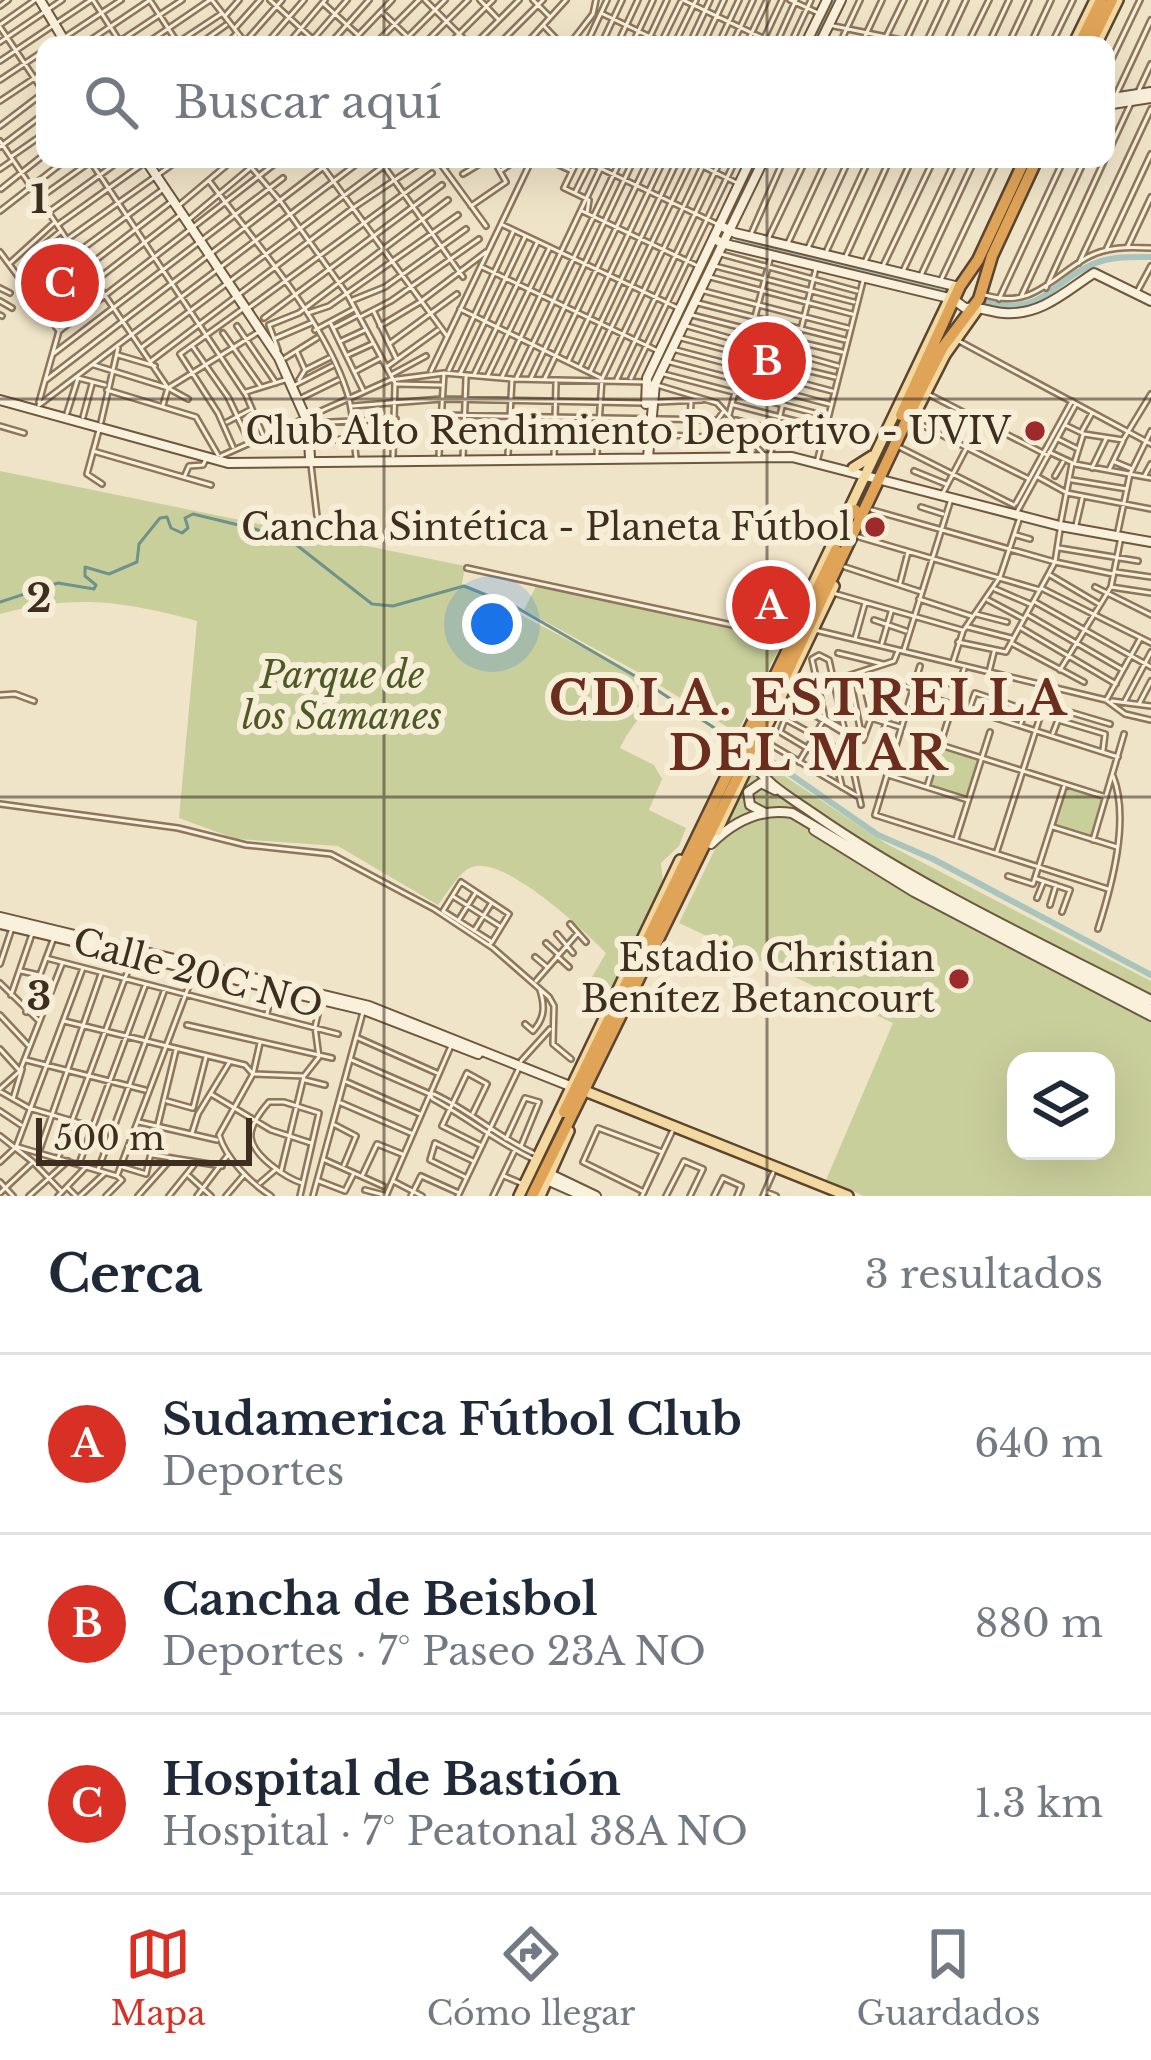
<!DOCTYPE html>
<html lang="es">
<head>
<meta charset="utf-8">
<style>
	:root { --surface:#fff; --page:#f6f6f7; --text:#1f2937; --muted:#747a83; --line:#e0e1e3; --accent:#d93025 }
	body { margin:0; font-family:"Libre Baskerville",serif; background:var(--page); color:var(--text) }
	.controls { position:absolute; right:36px; bottom:36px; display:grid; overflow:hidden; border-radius:24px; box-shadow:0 12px 48px #0002 }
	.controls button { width:108px; height:108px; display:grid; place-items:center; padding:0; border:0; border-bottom:3px solid var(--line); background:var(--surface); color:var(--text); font:60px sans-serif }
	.scale { position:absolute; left:36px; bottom:30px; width:216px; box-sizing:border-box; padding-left:12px; border:6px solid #3d2e20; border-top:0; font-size:33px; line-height:42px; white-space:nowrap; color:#3d2e20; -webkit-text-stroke:9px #f7eed8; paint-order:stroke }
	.you { position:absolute; left:492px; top:624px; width:42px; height:42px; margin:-30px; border:9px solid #fff; border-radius:50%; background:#1a73e8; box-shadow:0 0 0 18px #1a73e833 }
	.badge { display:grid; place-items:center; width:78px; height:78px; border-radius:50%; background:var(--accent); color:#fff; font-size:39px; font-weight:700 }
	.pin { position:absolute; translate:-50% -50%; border:6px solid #fff; box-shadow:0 3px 12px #0006 }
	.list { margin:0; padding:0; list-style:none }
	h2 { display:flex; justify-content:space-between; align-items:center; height:156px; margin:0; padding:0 48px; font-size:51px }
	h2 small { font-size:39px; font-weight:400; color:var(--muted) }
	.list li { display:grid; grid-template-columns:78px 1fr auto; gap:36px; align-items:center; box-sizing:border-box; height:180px; padding:0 48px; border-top:3px solid var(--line) }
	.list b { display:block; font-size:45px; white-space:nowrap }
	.list p { margin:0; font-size:39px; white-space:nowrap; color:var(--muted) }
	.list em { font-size:39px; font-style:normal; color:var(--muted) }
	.icon { flex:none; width:66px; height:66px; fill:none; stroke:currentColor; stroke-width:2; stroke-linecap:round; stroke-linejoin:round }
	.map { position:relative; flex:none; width:1151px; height:1196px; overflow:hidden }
	.search { position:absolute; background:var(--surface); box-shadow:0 12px 48px #0002; left:36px; right:36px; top:36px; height:132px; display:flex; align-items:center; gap:30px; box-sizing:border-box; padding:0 42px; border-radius:24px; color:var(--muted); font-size:45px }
	.sheet { height:696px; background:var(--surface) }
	nav { display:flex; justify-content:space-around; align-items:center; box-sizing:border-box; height:168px; border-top:3px solid var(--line); background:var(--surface); font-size:33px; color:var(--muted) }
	nav a { display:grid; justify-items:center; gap:6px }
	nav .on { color:var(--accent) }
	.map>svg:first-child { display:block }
	.green { fill:#c9cf9b; fill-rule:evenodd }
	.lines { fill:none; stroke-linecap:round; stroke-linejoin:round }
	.stream { stroke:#6f938a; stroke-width:3 }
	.canal { stroke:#a9c4bc; stroke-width:6 }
	.street-casing { stroke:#8d765c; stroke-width:8 }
	.secondary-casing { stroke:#6f573f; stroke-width:12 }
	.primary-casing { stroke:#5b4430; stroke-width:14 }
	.highway-casing { stroke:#5b4430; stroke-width:15 }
	.street { stroke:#faf1dc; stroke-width:3 }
	.secondary { stroke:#faf1dc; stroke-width:8 }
	.primary { stroke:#f3d9a0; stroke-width:9 }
	.highway { stroke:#e0a458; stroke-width:10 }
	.grid { fill:none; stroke:#3d2e20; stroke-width:3; stroke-opacity:0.55 }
	.poi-dot { fill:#9e2a2b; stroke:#f7eed8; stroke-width:4.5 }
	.labels { text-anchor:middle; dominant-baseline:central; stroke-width:12; stroke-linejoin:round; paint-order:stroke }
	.poi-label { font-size:36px; fill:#3d2e20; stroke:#f7eed8; text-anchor:end }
	.park-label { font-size:36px; font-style:italic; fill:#4d5a26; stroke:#f7eed8 }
	.street-label { font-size:36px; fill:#3d2e20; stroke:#f7eed8 }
	.district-label { font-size:48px; font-weight:bold; letter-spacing:3px; fill:#6b2e1e; stroke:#f7eed8 }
	.grid-label { font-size:39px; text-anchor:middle; font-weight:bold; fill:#3d2e20; stroke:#f7eed8; stroke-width:12; stroke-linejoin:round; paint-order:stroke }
</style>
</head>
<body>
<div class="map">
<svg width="1151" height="1196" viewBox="0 0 1151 1196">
	<rect width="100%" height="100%" fill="#f0e4c8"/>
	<path class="green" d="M759,320L795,329L782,377L748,368Z
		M0,471L465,566L462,584L658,687C648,711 632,723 620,748L654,765L662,779L649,810L686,828L679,846L661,863L663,882L612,987L592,977L606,953C583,929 510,861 476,866C460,868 448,893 438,905L338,846L236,839L179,818L197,621C122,601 76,594 0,614Z
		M537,584L784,638L737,733L643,675L524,610Z
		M942,746L980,759L967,798L928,786Z
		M759,759L885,843L1151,981V1196H864L826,1180L893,1023L679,923ZM1016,1061H1106V1151H1016Z
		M1065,785L1104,798L1092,838L1053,825Z"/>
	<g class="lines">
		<path class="stream" d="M0,602L58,583L94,589L96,585L85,576V567L109,574L137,562L139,544L160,518L167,517L171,528L182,533L188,528L185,518L193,514L255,529L294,543L372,604L393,606L464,586L514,606L642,680L734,741"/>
		<path class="canal" d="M812,45L833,0
			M728,221L758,159
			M738,238L945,293
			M988,303C1044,315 1050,283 1093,264C1112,256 1131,257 1151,257
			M754,749L878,835L933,859L1151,975"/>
		<defs>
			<path id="street" d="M93,0L122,45
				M212,0L247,45
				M270,0L319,45
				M425,0L470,45
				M480,0L499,20
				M533,0L549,16
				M683,0L777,45
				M790,0L816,12
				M151,2L179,45
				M324,4L357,34
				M0,6L8,0
				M382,12L416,45
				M601,13L667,45
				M225,16L239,0
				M1,24L35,0
				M829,25L925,45L946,0
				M544,26L562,45
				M0,27L45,94
				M235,28L260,0
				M0,42L62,0
				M245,42L282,0
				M777,42L796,0
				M53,45L121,0
				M83,45L150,0
				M114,45L182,0
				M144,45L210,0
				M174,45L221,14
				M198,45L226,25
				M226,45L237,33
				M265,45L304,0
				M287,45L325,0
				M308,45L347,0
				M329,45L369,0
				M349,45L392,0
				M374,45L419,0
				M400,45L445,0
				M423,45L468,0
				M448,45L493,0
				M474,45L519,0
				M498,45L543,0
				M525,45L566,0
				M569,45L593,14L596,0
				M586,45L607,0
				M601,45L622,0
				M617,45L638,0
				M632,45L653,0
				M646,45L667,0
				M660,45L681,2
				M674,45L696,0
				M689,45L710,0
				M703,45L724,0
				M718,45L739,0
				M732,45L753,0
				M746,45L767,0
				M761,45L782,0
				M790,45L811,0
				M839,45L860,0
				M861,45L882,0
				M882,45L904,0
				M904,45L925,0
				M945,45L966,0
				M967,45L989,0
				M988,45L1009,0
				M1008,45L1029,0
				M1030,45L1051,0
				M1051,45L1073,0
				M0,61L91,0
				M1106,71L1140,0
				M0,80L45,50
				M1138,92L1151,64
				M1116,95L1151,20
				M0,101L45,71
				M0,126L42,94
				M0,141L168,388
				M0,147L45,113
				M12,156L45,133
				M1106,157L1131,103
				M89,159L246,395L263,435
				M244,159L281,202L347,294L395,383L393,456
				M317,159L447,336
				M379,159L463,277
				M437,159L486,226
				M546,159L570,170
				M578,159L564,188L589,200L587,213
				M581,159L715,223
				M688,159L735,182
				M444,167L457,159
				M0,169L13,160
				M502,170L518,159
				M463,174L488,159
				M210,182C256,244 323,318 347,392C354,412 353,436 356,457
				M1,189L45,154
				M575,193L592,159
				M41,197L94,159
				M471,206L506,182L493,159
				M177,207L234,159
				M0,211L67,159
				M50,211L122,159
				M582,211L698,266
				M187,221L249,169
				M59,224L144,163
				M503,225L678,308
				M751,234L784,159
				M69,238L180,159
				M768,239L806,159
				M788,243L827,159
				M44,245L60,232
				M1128,246L1151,197
				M808,248L849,159
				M827,250L869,159
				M1106,250L1151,154
				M0,252L59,331L39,402
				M78,252L162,190
				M721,254L857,291
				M46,255L65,239
				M845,258L890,159
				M10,263L55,222
				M1079,263L1151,109
				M864,264L912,159
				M88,266L171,202
				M715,266L854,302
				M482,267L658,351
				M882,268L934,159
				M903,271L956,159
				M922,273L975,159
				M710,277L852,314
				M940,282L998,159
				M0,288L10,293
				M1046,288L1105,159
				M704,291L848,328
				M1137,292L1151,266
				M985,295C1032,309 1050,279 1086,258C1107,246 1128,247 1151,248
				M1021,297L1085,159
				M999,299L1064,159
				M353,300L385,287L466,229
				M0,301L12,308
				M698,303L845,340
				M250,307L432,173
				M460,309L601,378
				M374,312L396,358
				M308,313L329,306L458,215
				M0,315L2,316
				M692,315L751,330
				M50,316L180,215
				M362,316L391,301L479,239
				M264,318L442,185
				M330,322L363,390
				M269,325L299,313L448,200
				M269,325L278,350
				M237,326L276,383
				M380,326L420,302L486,252
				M687,326L747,343
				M335,327L358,315
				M315,330L354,309
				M59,331L281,159
				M223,333L261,387
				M276,338L311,323
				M681,338L742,354
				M957,340L1151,444
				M341,341L365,330
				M799,342L842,352
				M389,344L457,294
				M142,347L393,159
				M193,347L228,397L249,441
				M676,350L832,391
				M297,352L305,370
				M53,354L283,178
				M796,354L838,366
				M118,355L155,366
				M348,355L372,344
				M285,358L317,338
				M151,361L353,208L426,159
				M568,362L664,159
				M670,362L829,404
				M94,365L168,388L188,399
				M388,366L438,330
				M580,367L678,159
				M793,367L835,377
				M449,370L513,232
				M356,371L379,359
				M431,371L532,159
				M590,372L692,159
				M460,374L525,237
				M664,374L826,416
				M391,375L426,356
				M474,375L537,243
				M488,375L549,249
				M502,377L605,159
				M517,377L621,159
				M531,378L634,159
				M545,378L649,159
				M631,378L736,159
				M617,379L721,159
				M46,380L334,159
				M299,380L305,370L329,358
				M397,384L441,385
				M293,386L332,366
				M107,390L196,417L218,455
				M246,392L288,379
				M928,394L1047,455
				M299,399L338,380
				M658,402L702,400
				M39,405L363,159
				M163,405L168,388L257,333
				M734,405L823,428
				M352,406L442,399L642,403
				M67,413L78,378L105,385
				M441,415L717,420
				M729,415L771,256
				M83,417L92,384
				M736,420L820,441
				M914,421L1029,479
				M101,422L118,348
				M227,422L250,410
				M309,423L396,419
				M1065,425L1084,434L1123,440L1151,394
				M0,426L24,433
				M99,430L87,474L102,484
				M1082,431L1092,413
				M463,433L645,435
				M651,434L705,437L724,411
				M689,434L691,403
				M442,438L462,439
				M1058,439L1076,448
				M253,440L266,444L392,436
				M233,447L218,413L180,354L244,308
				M901,448L1014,505
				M93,451L211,485
				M1049,452L1075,464L1151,478
				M508,454L512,379
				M597,454L602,379L706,159
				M439,455L444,373
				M221,456L390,380L444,373L512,379L647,382L717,403L765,456
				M770,456L816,268
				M554,457L556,383
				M463,458L466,377
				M1075,461L1083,435
				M817,462L863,281
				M1115,462L1132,469
				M311,465L317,516
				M1092,468L1106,439
				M1109,470L1123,441
				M914,471L946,484
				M185,475L189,466L203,465L206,459
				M1145,475L1151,464
				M1055,476L1063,462
				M1038,477L1067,493L1151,509
				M1072,480L1127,489
				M943,493L980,422
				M1016,503L1072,401
				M921,507L943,514
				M872,510L1055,562L1113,574
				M1017,512L1076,404
				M1061,521L1072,464
				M1076,525L1082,499
				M1118,531L1130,474L1151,431
				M1016,535L1030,539
				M859,537L1040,590
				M1059,548L1138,561
				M845,567L921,592
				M467,568L788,637
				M1116,572L1151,577
				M1050,575L1099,604
				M900,583L908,552
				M1095,587L1151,615
				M1111,587L1151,593
				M995,589L1030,604
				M1043,589L1151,643
				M833,593L962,630
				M919,599L971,616
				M988,600L1022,618
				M1035,602L1151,667
				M976,614L1007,622
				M1028,615L1123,670
				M874,620L906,631
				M968,627L1011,638
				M1021,628L1116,684
				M815,630L1106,700L1125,714L1151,720
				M855,639L865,603
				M958,642L1006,652L1055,562L1060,530
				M882,643L891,612
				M1013,644L1084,682
				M904,650L951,499
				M838,653L883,664
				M953,662L963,631L1000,577L1019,520
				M920,666L875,815L1108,889
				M1060,670L1111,587L1121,537
				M989,672L994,652
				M844,677L894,661L898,651
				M930,677L957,686
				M863,681L872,717
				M851,683L862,738
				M788,691L801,704L843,729
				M914,692L1118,757
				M0,695L15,694L34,701
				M1107,699L1140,639
				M1112,701L1151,706
				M1125,701L1151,652
				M1006,703L1025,710L1021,723
				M784,704H796L844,733
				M1139,704L1151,681
				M1046,705L1110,724
				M970,707L975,693L996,700
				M874,719L900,727
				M1053,733L1058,720L1105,734L1103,750
				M915,737L1106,797
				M863,740L885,681L912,688
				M773,746L859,797
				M876,755L898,684
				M799,762L825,718L812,659L819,655L829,660L861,805
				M837,766L780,732L785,719L831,744L832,745L842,787
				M888,775L968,800
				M927,787L964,669
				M0,804L178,828L246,845L331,854L434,909L493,948L549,997L554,1006L553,1044L571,1059
				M1053,827L1117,847
				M956,839L990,732
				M1093,840L1124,734
				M997,851L1049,689
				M1008,876L1033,884L1064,787
				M1037,879L1070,890L1062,912
				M454,897L501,927
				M1037,898L1043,883
				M1050,905L1056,885
				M458,921L475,894
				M570,924L586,942
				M1098,929C1112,885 1130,819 1113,776
				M474,931L491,904
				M557,934L573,953
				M546,943L558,954
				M490,944L492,942L509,914L461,882L443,911L492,942
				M557,956L569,967
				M535,957L547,967
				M46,958L338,1034
				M0,964L11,931
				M21,971L39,975
				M536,981L578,933
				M0,983L39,1021
				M11,995L32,934
				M26,1012L53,940
				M267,1014L272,989
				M0,1015L28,1045
				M64,1021L245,1065L253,1074L304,1076
				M525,1024L533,1031C545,1018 545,1006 540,990
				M187,1025L332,1058
				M358,1038L437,1073
				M260,1043L253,1074L219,1135C226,1159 251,1183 271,1196
				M0,1049L19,1070
				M26,1060L145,1090
				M352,1060L430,1094
				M521,1061L550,1029
				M305,1080L325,1085
				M347,1082L420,1114
				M0,1089L20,1071L62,964
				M1,1092L29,1108L93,1127
				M211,1094L271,1130L311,1143
				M432,1098L430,1094H434C471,1111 496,1136 533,1153
				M13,1099L22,1069
				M433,1099C468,1118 497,1142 533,1159
				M167,1101L192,1108
				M341,1103L413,1134
				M193,1108L206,1057
				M0,1111L21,1125
				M473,1113L487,1084L467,1073L442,1126L482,1146
				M139,1122L217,1140
				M335,1125L356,1136L344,1165
				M192,1133L198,1114L229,1063
				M0,1136L33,1162L62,1192
				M506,1139L525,1098L539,1102L521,1146
				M18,1147L117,1176
				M39,1152L101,974
				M153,1155L222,1166
				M58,1158L133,957
				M325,1160L383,1186
				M0,1162L16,1147L83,968
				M79,1164L145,986
				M123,1167L146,1174L176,1050
				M98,1170L165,989
				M281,1171L304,1076L319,1057L315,1027L320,1005
				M189,1176L211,1196
				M362,1176L377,1144L402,1154
				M504,1176L523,1184
				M465,1177L430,1160L435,1143L473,1161
				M319,1181L345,1191L354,1173
				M393,1181L422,1196
				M0,1182L13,1196
				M260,1183L275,1170
				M68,1188L76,1196
				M365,1190L384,1195
				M644,1192L583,1162L598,1128L662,1152
				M766,1192L776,1196
				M0,1193L33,1162
				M29,1196L68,1161
				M58,1196L86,1167
				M80,1196L105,1173
				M106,1196L122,1180L117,1176L193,975
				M138,1196L172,1158
				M169,1196L194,1165
				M197,1196L228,1155
				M226,1196L244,1175
				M300,1196L319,1113L284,1102H269C262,1110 250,1125 251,1137C253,1156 286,1178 302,1183
				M313,1196L363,1012
				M386,1196L451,1046
				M411,1196L421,1176L459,1193
				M458,1196L518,1070
				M493,1196L514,1152
				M642,1196L672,1132
				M666,1196L684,1161L703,1169L690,1196
				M714,1196L723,1178L741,1186L737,1196
				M763,1196L773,1173"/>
			<path id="secondary" d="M40,0L67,45
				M805,45L827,0
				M819,45L841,0
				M1106,99L1151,92
				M1106,105L1151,98
				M145,159L279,358L308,423L310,458
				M719,225L735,233L955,286
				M714,238L721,243L953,299L965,308C980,306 990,312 1004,313C1041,316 1066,291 1094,273L1151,301
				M0,400L228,463L792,457L1060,526L1151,542
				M646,404L647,378L751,159
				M648,457L655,384L764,159
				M752,760C763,783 793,799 814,814C919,887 1037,941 1151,1000
				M765,813L750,805L748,792L761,783L775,790
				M814,830L914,892L1151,1016
				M711,844C733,822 760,808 792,813L917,887L1151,1009
				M0,917L369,1006L570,1086
				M0,924L364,1010L478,1054
				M550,1174L596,1196
				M547,1180L583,1196"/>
			<path id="primary" d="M1073,45L1095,0
				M1096,45L1118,0
				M910,424L945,355L977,310
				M853,468L872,456
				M810,591L955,287
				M717,831L834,586
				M580,1089L848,1196
				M519,1196L680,860
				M540,1196L569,1131"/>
			<path id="highway" d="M1079,45L1101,0
				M1090,45L1112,0
				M901,415L960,286L978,260L1025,159
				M842,524L855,510
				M564,1112L836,550
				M532,1196L741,770L921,390L943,347L979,299L992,256L1037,159"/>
		</defs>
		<use href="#street" class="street-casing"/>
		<use href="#secondary" class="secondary-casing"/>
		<use href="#primary" class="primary-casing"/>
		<use href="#highway" class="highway-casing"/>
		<use href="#street" class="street"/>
		<use href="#secondary" class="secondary"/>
		<use href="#primary" class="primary"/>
		<use href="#highway" class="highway"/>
	</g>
	<path class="grid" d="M384,0V45M767,0V45M384,159V1196M767,159V1196M0,399H1151M0,797H1151"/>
	<g class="poi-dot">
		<circle cx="1035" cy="431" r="12"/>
		<circle cx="875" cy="527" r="12"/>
		<circle cx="959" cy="979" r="12"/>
	</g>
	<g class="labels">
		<g class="poi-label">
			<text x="1011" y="431">Club Alto Rendimiento Deportivo - UVIV</text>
			<text x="851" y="527">Cancha Sintética - Planeta Fútbol</text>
			<text x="935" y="958">Estadio Christian<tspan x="935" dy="41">Benítez Betancourt</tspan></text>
		</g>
		<g class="park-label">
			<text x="342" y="675">Parque de<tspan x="342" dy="41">los Samanes</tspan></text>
		</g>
		<g class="street-label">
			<text transform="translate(198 973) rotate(15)">Calle 20C NO</text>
		</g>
		<g class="district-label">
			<text x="809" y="698">CDLA. ESTRELLA<tspan x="809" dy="55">DEL MAR</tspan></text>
		</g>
	</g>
	<g class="grid-label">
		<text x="39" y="213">1</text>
		<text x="39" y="612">2</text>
		<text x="39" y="1010">3</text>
	</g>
</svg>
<div class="controls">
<button><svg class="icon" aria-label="layers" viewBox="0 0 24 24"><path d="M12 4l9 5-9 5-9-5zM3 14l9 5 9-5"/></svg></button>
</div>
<div class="scale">500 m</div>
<div class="you"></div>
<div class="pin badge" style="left:771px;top:605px">A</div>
<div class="pin badge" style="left:767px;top:361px">B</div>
<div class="pin badge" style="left:60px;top:283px">C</div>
<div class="search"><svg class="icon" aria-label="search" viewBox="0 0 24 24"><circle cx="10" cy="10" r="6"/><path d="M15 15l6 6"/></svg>Buscar aquí</div>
</div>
<section class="sheet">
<h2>Cerca<small>3 resultados</small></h2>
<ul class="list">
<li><span class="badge">A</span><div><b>Sudamerica Fútbol Club</b><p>Deportes</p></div><em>640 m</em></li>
<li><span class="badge">B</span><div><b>Cancha de Beisbol</b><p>Deportes · 7° Paseo 23A NO</p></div><em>880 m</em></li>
<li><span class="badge">C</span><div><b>Hospital de Bastión</b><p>Hospital · 7° Peatonal 38A NO</p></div><em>1.3 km</em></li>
</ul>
</section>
<nav>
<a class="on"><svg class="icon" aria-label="map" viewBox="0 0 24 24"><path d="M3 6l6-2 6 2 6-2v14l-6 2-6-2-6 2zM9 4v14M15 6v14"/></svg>Mapa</a>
<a><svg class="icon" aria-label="directions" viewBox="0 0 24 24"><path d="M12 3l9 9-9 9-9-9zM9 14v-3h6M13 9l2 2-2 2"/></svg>Cómo llegar</a>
<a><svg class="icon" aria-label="saved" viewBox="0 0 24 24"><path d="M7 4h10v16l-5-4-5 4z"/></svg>Guardados</a>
</nav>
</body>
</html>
